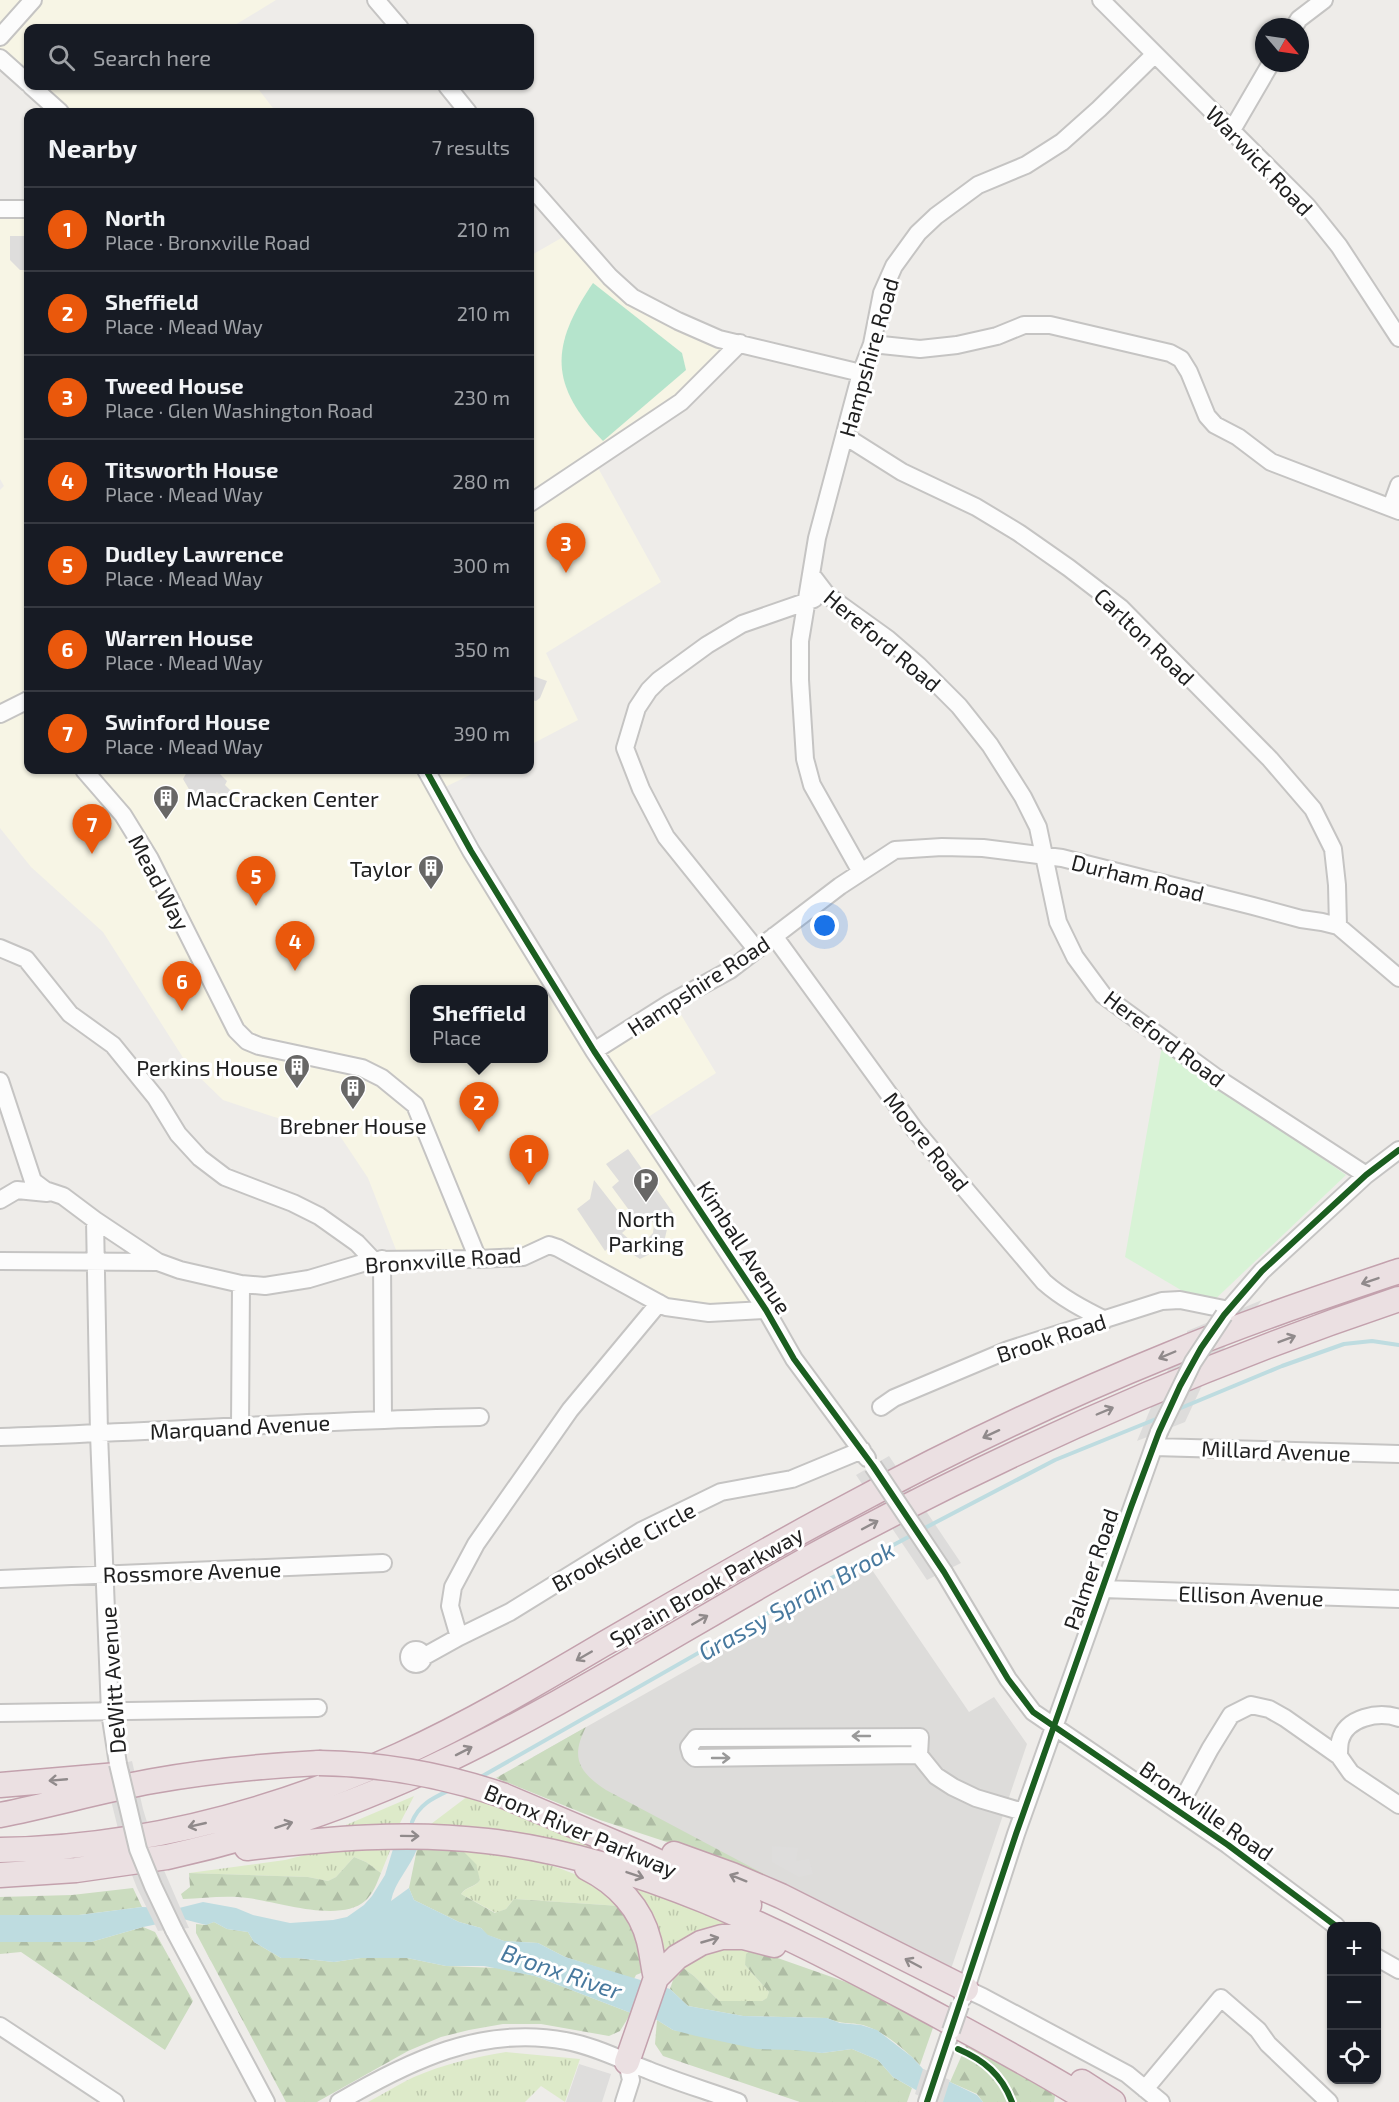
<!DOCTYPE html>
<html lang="en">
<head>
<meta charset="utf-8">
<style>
	:root { --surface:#171b24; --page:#20242c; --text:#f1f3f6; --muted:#9ea1a6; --line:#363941; --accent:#ea580c }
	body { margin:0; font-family:"Exo 2",sans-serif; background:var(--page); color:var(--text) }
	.controls { position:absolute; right:18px; bottom:18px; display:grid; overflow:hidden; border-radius:12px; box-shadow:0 2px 4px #0004 }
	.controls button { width:54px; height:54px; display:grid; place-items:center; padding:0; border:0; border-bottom:2px solid var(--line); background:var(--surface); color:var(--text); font:30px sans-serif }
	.compass { position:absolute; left:1255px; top:18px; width:54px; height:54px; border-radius:50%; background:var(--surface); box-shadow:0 2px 4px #0004; rotate:119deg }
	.you { position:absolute; left:825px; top:926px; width:21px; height:21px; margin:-15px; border:4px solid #fff; border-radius:50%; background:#1a73e8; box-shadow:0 0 0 9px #1a73e833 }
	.badge { display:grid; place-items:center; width:39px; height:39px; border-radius:50%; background:var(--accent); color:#fff; font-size:20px; font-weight:700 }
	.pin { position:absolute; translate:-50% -50px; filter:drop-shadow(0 2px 3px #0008) }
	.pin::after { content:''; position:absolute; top:32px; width:21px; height:18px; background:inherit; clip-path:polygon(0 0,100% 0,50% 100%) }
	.popup { position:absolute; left:410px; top:985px; width:138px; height:78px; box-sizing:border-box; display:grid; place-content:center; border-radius:12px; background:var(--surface); filter:drop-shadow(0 2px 4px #0005); font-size:20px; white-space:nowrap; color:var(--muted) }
	.popup b { font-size:22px; color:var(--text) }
	.popup::after { content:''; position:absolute; left:50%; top:100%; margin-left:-12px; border:12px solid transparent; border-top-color:var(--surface) }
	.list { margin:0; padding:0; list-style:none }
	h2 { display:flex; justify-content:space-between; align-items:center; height:78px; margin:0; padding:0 24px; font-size:26px }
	h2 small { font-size:20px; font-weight:400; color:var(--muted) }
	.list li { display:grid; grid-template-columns:39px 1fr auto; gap:18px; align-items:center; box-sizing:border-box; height:84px; padding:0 24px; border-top:2px solid var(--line) }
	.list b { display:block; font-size:22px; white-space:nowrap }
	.list p { margin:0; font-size:20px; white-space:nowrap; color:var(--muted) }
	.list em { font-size:20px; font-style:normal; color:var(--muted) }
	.icon { flex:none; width:33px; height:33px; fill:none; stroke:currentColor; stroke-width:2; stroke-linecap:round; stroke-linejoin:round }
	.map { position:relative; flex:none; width:1399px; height:2102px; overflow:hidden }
	.search { position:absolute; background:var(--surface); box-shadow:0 2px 4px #0004; left:24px; top:24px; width:510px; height:66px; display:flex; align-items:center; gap:15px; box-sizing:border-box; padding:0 21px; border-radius:12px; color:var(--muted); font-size:22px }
	.panel { position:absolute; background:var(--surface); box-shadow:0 2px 4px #0004; left:24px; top:108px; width:510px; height:666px; border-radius:12px }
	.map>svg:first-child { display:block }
	.residential { fill:#dddcda }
	.education { fill:#f7f5e5; fill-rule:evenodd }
	.grass { fill:url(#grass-tufts) }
	.forest { fill:url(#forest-firs) }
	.park { fill:#d8f3d6 }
	.pitch { fill:#b5e4cc }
	.parking { fill:#dedddc }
	.water { fill:#bedce0 }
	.pier { fill:#dddcdb }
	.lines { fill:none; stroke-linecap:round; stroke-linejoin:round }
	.stream { stroke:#bedce0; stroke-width:4 }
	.minor-casing { stroke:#c5c4c3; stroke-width:20 }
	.highway-casing { stroke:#c3a1ad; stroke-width:27 }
	.minor { stroke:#fcfcfc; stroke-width:16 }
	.highway { stroke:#ebe0e2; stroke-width:24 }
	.minor-bridge-casing { stroke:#c5c4c3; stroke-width:20; stroke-linecap:butt }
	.highway-bridge-casing { stroke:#c3a1ad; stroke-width:27; stroke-linecap:butt }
	.minor-bridge { stroke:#fcfcfc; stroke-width:16 }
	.highway-bridge { stroke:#ebe0e2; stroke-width:24 }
	.cycleway-casing { stroke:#fff; stroke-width:10 }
	.cycleway { stroke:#1b5e20; stroke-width:6 }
	.oneway { stroke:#908a8b }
	.oneway2 { stroke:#999 }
	.labels { text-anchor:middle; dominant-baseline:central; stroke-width:6; stroke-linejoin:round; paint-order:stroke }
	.street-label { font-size:22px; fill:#202020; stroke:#fff }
	.poi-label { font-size:22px; fill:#202020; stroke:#fff; text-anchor:end }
	.water-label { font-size:24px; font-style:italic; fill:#48799e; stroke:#fff }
</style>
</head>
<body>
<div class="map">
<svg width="1399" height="2102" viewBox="0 0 1399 2102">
	<defs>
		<pattern id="grass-tufts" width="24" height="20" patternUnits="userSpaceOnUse" patternTransform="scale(1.5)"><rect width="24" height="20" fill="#ddeac9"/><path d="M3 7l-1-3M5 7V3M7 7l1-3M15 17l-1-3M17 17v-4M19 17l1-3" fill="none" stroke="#bdc8ac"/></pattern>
		<pattern id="forest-firs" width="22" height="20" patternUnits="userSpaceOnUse" patternTransform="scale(1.5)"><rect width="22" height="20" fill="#cbdcbf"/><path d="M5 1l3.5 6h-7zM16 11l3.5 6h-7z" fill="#aebca4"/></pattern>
	</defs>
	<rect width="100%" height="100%" fill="#eeece9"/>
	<path class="residential" d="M870,1567L969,1712L994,1697L1027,1744L951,1969L533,1757Z"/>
	<path class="education" d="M0,0H276L230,28H28V78L0,54Z
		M38,86H256L276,112H70Z
		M0,213H28V770H480L435,792L595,1058L674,1003L716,1073L639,1123L760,1308H709L667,1302L563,1245L524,1252L398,1255L368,1178L340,1136L271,1116L223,1100L189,1067L103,932L31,867L0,828V490L4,486L0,479ZM414,990H544V1058H414Z
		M570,233L608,276L734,346L683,399L592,457L661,582L546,653L578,720L530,745V256Z"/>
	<path class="grass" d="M414,1796L400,1823L431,1824L468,1796L510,1809L667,1873C622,1860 576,1843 530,1836C469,1825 407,1828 346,1828V1825Z
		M419,1844C433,1844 447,1844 461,1845C498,1849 573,1868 604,1889C610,1893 615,1901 620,1906L514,1899L506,1909L496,1913L461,1894C466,1887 476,1887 480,1880L475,1864L461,1850L391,1848L381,1873L366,1862L354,1857L336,1877L328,1881L308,1877L189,1873L285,1860L321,1851L378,1845Z
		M622,1880L739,1924L662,1964Z
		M715,1949H752L745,1965L769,1992L768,1998L762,2001H719L694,1976L682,1967Z
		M506,2052L580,2059L565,2102L541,2086L525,2102H368C383,2094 399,2084 414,2077C444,2064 475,2057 506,2052Z"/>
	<path class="forest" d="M586,1727C570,1758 579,1772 606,1790L794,1890L685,1848L600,1820L496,1778Z
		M417,1849L462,1850L476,1864L480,1880C476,1887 466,1886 461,1894L495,1913L506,1909L514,1899L620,1906C633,1927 642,1948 641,1973L636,1975L634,1979L565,1957L538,1943L504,1941L487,1935L481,1928L459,1922L414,1900L409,1888Z
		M354,1857L366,1862L381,1873C377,1883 373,1894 365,1901C340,1923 278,1902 248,1898C227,1895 204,1898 183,1899L181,1894L190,1887L189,1873L308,1877L328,1881L336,1877Z
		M133,1888L142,1907L79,1915H0V1897L72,1895Z
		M214,1922L227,1929L248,1932L254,1942L281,1958H297L334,1962L361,1958H407L446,1966L498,1968L535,1976L631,2013L620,2031L609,2036L541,2024H503L469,2030L441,2037L408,2051L317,2102H286L196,1933V1924L205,1925Z
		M143,1927L155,1932L193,2001L165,2050L21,1952L0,1954V1942H91Z
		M752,1949L863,1988L935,2022L920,2065C905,2050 884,2031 863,2025C848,2022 843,2025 827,2018L743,2016L688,2006L670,1989L674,1977L682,1967L694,1976L719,2001H762L767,1998L769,1992L745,1965L746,1954Z
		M657,2020L673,2030L822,2053L852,2049L878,2060L893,2077L912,2088L907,2102H800L663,2056L655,2044Z
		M968,2041L1056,2090L1054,2102H983L977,2094L950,2082Z"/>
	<path class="park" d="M1162,1046L1346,1175L1208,1306L1125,1257Z"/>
	<path class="pitch" d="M593,283L682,353L686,370L603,441C549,385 550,346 593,283Z"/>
	<path class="parking" d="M10,236H28V270H20L10,260Z
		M530,675L547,681L540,698L536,701L530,700Z
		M188,770H216L227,781L225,785L233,793L225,800L217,792L200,808L183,779Z
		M628,1149L676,1217L668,1225L664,1242L648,1255L640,1259L614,1242L605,1251L577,1209L590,1199L594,1180L630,1226L622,1233L631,1241L640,1242L647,1239L653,1233L654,1224L647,1215L637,1221L612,1187L619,1181L606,1164Z
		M772,1846L798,1848L796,1861L809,1859L813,1874L799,1877L772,1862Z
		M579,2064L611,2074L602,2102H566Z"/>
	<path class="water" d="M393,1849H417C410,1868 395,1881 391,1901L409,1888L414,1900L459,1922L481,1928L488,1935L504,1941L538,1943L565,1957L670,1989L688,2006L743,2016L827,2018L840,2023L861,2025L877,2030L912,2057L923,2069L977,2095L983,2102H937L893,2077L878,2060L852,2049L822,2053L794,2050L757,2049L696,2036L673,2030L657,2020L631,2013L535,1976L484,1966H446L407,1958H361L334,1962L297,1958H281L254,1942L248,1932L227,1929L214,1922L206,1925L183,1919L143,1927L91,1942H0V1915H79L142,1907L179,1908L203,1902L236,1908L253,1915L290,1923L333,1920L347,1917L364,1905L372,1896L385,1875Z"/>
	<path class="pier" d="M1262,1300L1222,1351L1205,1379L1185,1422L1137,1441L1162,1381L1187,1335V1331Z
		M889,1456L961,1563L927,1580L856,1475Z
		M132,1761L143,1809L156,1852L189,1928L158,1931L137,1888L125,1857L103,1768Z
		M923,2069L950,2080L943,2102H933L915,2094Z"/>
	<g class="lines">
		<path class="stream" d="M1176,1410L1282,1366L1344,1344L1372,1341L1399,1345
			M921,1530L1055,1460L1161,1417
			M479,1778L807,1591L914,1534
			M412,1822C419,1804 433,1798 450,1790"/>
		<defs>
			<path id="minor" d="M376,0L400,28
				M1101,0L1307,206L1339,246L1399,338
				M1294,27L1299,19L1324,0
				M0,37L33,0
				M0,58L28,83
				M31,86L60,112
				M447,86L468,112
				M1232,130L1271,63
				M530,186L610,277L632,297L678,321L719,339L861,373
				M0,209H28
				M872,344L920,349L957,345L997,336L1024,325H1050L1170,353L1181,359L1189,372L1207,416L1215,425L1238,437L1271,462L1399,511
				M845,436L902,472L976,507L1019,533L1069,568L1121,608L1270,759L1313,809L1333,849L1337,885L1338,926
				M530,503L681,402L740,343
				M1391,507L1399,485
				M811,574L827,595L888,639L918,665L959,706L990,745L1023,797L1038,827L1058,922L1075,957L1103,995L1217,1078L1366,1175
				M0,714L28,700
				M84,770L123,815L150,859L236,1030L247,1041L259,1046L362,1068L382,1078L415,1105L478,1259
				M426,770L471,851L594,1051L766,1310L794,1359L867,1458
				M861,872L812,785L805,759L800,680V641L817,538L861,373L872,344L882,293L894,266L918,233L936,216L978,185L1026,165L1062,142L1099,109L1154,55
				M774,936L915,1130L1044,1282C1062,1298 1083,1309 1105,1320
				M0,948L26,959L70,1014L113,1045L156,1098L178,1134L200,1158L225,1177L293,1203L319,1216L357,1243L373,1260
				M756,949L666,837L641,789L625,748L637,708L649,690L659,680L707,645L742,624L814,599
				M594,1051L670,1003L730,970L840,886L895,850L942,847L983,848L1062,858L1253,906L1301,919L1322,922L1338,926L1399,978
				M0,1081L33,1181L45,1190L63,1196L95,1220L158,1262
				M0,1200L17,1190L47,1193
				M95,1220L99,1434L110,1712L118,1764
				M382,1259L383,1419
				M0,1261L158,1262L180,1270L241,1284L265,1286L309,1279L373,1260L478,1259L523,1257L549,1245L558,1248L666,1307L709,1313L766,1310
				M659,1303L570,1410L476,1544L453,1587L450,1606L459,1637L510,1612L641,1531L721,1492L792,1479L862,1450
				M1224,1315L1262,1271L1366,1175L1399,1150
				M881,1407L894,1398L1008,1350L1162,1301L1180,1300L1229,1310
				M240,1426L241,1284
				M0,1437C160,1432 320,1420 480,1417
				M1154,1447L1399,1454
				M944,1572L1008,1679L1033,1712L1228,1845L1336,1926
				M0,1579L383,1563
				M1103,1589L1399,1599
				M409 1657a7 7 0 1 1 14 0a7 7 0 1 1-14 0Z
				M423,1657L459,1637
				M0,1713L318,1708
				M919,1755L695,1758L691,1754L689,1747L696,1738L920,1737L919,1755L936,1776L953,1787L976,1798L1023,1812
				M1339,1756C1339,1752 1339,1746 1340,1741C1346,1717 1379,1711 1399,1718
				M1177,1810L1210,1749L1231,1715L1251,1705L1269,1709L1285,1718L1339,1756L1351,1773L1399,1805
				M174,1930L266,2102
				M1376,1957L1399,1970
				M966,1989L983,1997L1127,2074L1161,2102
				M963,1998L1016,1834L1159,1432
				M0,2026L115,2102
				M1145,2089L1221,1998L1258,2030L1268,2044L1329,2102
				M339,2102C409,2061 482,2025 566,2041C594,2046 621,2060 648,2070C677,2082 708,2091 738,2102
				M624,2102L631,2080L627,2062
				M927,2102L951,2031"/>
			<path id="highway" d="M0,1785L117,1775
				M502,1795L646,1856L749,1905
				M0,1815C51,1805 102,1790 153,1781C208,1771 263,1766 319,1763
				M247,1848C327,1839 406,1831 487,1841C637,1858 777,1930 909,2000C970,2033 1032,2065 1091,2102
				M0,1850C139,1848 274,1812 400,1755C470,1723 536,1684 602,1645C682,1599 761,1552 843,1509C948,1452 1057,1400 1168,1355C1244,1323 1322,1297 1399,1271
				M674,1854L732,1875L781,1896L966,1989
				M167,1857C258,1837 347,1807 431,1768C563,1706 686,1626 813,1556C1001,1454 1196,1367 1399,1299
				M587,1868C617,1883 641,1908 649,1941C652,1953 653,1966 656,1978
				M0,1875L76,1870L167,1857
				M627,2062L656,1978L677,1957L701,1943L722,1937H743L774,1945
				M1082,2082L1113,2102"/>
		</defs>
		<use href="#minor" class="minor-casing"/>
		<use href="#highway" class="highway-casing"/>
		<use href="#minor" class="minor"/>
		<use href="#highway" class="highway"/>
		<defs>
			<path id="minor-bridge" d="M1159,1432L1193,1362L1224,1315
				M873,1466L944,1572
				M118,1764L138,1849L153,1886L174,1930
				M951,2031L960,2005"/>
			<path id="highway-bridge" d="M319,1763C381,1764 443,1775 502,1795"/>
		</defs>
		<use href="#minor-bridge" class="minor-bridge-casing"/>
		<use href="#highway-bridge" class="highway-bridge-casing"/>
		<use href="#minor-bridge" class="minor-bridge"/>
		<use href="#highway-bridge" class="highway-bridge"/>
		<defs>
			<path id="cycleway" d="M426,770L471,851L594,1051L766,1310L794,1359L873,1466L944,1572L1008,1679L1033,1712L1228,1845L1336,1926
				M958,2049C984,2060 1002,2075 1012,2102
				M927,2102L1016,1834L1131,1507L1159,1432L1180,1386L1201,1348L1224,1315L1262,1271L1366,1175L1399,1150"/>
		</defs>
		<use href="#cycleway" class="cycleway-casing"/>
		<use href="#cycleway" class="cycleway"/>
	</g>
	<defs><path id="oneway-shaft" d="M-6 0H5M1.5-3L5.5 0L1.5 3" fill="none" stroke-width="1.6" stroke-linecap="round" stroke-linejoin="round" transform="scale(1.5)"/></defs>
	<g class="oneway">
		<use href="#oneway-shaft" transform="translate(1370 1281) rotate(161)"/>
		<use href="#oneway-shaft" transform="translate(1287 1339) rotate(-21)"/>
		<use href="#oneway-shaft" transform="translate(1167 1355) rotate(157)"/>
		<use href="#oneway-shaft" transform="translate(1105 1411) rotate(-23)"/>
		<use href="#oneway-shaft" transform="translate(991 1434) rotate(155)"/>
		<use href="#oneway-shaft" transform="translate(870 1525) rotate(-28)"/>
		<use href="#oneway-shaft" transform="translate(700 1620) rotate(-30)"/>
		<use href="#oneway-shaft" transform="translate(584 1656) rotate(150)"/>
		<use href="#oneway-shaft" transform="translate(464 1751) rotate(-27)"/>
		<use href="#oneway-shaft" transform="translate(58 1780) rotate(175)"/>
		<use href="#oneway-shaft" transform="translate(197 1825) rotate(167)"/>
		<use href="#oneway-shaft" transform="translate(284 1825) rotate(-18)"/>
		<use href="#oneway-shaft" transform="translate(410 1836) rotate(1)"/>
		<use href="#oneway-shaft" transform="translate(635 1875) rotate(19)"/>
		<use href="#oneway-shaft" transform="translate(738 1878) rotate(-158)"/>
		<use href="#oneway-shaft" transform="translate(710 1940) rotate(-16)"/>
		<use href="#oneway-shaft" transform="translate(913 1963) rotate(-152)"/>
	</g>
	<g class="oneway2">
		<use href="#oneway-shaft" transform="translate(861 1736) rotate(-180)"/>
		<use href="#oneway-shaft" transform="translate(721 1758)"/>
	</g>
	<defs>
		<symbol id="building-pin" viewBox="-11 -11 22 30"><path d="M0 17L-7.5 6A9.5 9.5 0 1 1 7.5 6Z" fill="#686766" stroke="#fff"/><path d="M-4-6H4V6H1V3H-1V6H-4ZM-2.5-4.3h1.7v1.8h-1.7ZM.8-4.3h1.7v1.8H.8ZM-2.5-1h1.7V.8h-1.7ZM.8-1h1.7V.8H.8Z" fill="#fff"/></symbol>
		<symbol id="parking-pin" viewBox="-11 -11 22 30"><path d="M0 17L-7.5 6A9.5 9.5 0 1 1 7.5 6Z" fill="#686766" stroke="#fff"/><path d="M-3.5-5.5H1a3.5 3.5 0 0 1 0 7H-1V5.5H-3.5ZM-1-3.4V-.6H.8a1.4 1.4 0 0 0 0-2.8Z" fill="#fff"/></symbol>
	</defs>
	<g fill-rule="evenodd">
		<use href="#building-pin" x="151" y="783" width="30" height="40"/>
		<use href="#building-pin" x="416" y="853" width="30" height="40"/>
		<use href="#building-pin" x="282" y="1052" width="30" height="40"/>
		<use href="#building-pin" x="338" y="1073" width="30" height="40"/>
		<use href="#parking-pin" x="631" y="1166" width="30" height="40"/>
	</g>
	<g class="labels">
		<g class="street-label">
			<text transform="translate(1260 160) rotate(46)">Warwick Road</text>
			<text transform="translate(868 357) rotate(-74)">Hampshire Road</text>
			<text transform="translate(1145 636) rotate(44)">Carlton Road</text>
			<text transform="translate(883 640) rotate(40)">Hereford Road</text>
			<text transform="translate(1138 877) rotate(14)">Durham Road</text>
			<text transform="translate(160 882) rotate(62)">Mead Way</text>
			<text transform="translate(698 985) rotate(-33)">Hampshire Road</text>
			<text transform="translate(1165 1038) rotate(37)">Hereford Road</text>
			<text transform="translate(927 1141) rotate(51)">Moore Road</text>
			<text transform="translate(745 1247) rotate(57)">Kimball Avenue</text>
			<text transform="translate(443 1259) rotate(-4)">Bronxville Road</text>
			<text transform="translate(1051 1337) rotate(-18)">Brook Road</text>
			<text transform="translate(240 1426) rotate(-3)">Marquand Avenue</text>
			<text transform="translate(1276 1450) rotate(2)">Millard Avenue</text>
			<text transform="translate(623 1546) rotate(-29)">Brookside Circle</text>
			<text transform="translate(1090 1569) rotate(-71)">Palmer Road</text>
			<text transform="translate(192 1571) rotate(-2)">Rossmore Avenue</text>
			<text transform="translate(706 1586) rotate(-30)">Sprain Brook Parkway</text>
			<text transform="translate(1251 1595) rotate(2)">Ellison Avenue</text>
			<text transform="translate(112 1680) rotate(-94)">DeWitt Avenue</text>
			<text transform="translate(1207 1810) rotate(35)">Bronxville Road</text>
			<text transform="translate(581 1830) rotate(23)">Bronx River Parkway</text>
		</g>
		<g class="poi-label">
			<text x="186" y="798" text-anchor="start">MacCracken Center</text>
			<text x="412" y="868">Taylor</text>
			<text x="278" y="1067">Perkins House</text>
			<text x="353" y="1125" text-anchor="middle">Brebner House</text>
			<text x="646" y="1218" text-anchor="middle">North<tspan x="646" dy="25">Parking</tspan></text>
		</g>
		<g class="water-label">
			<text transform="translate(796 1600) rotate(-29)">Grassy Sprain Brook</text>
			<text transform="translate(562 1971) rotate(19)">Bronx River</text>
		</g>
	</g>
</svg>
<div class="controls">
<button>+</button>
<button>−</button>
<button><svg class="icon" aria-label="locate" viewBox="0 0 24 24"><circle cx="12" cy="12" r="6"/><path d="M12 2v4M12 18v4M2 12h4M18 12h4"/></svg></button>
</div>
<svg class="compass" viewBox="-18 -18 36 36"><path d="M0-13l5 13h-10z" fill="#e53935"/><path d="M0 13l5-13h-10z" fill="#9ea1a6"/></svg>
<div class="you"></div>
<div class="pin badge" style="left:529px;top:1185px">1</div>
<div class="pin badge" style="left:479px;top:1132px">2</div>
<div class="popup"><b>Sheffield</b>Place</div>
<div class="pin badge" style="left:566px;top:573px">3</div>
<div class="pin badge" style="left:295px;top:971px">4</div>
<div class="pin badge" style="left:256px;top:906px">5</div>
<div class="pin badge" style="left:182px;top:1011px">6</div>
<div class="pin badge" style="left:92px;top:854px">7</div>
<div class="search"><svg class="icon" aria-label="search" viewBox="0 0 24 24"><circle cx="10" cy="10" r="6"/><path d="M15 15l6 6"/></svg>Search here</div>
<section class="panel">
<h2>Nearby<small>7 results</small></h2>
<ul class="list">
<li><span class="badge">1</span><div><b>North</b><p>Place · Bronxville Road</p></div><em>210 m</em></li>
<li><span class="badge">2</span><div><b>Sheffield</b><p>Place · Mead Way</p></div><em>210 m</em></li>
<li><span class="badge">3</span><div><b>Tweed House</b><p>Place · Glen Washington Road</p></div><em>230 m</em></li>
<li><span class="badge">4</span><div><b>Titsworth House</b><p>Place · Mead Way</p></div><em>280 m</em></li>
<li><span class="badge">5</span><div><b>Dudley Lawrence</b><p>Place · Mead Way</p></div><em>300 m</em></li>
<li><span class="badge">6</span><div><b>Warren House</b><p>Place · Mead Way</p></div><em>350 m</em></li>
<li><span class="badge">7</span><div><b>Swinford House</b><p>Place · Mead Way</p></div><em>390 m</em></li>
</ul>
</section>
</div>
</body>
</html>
